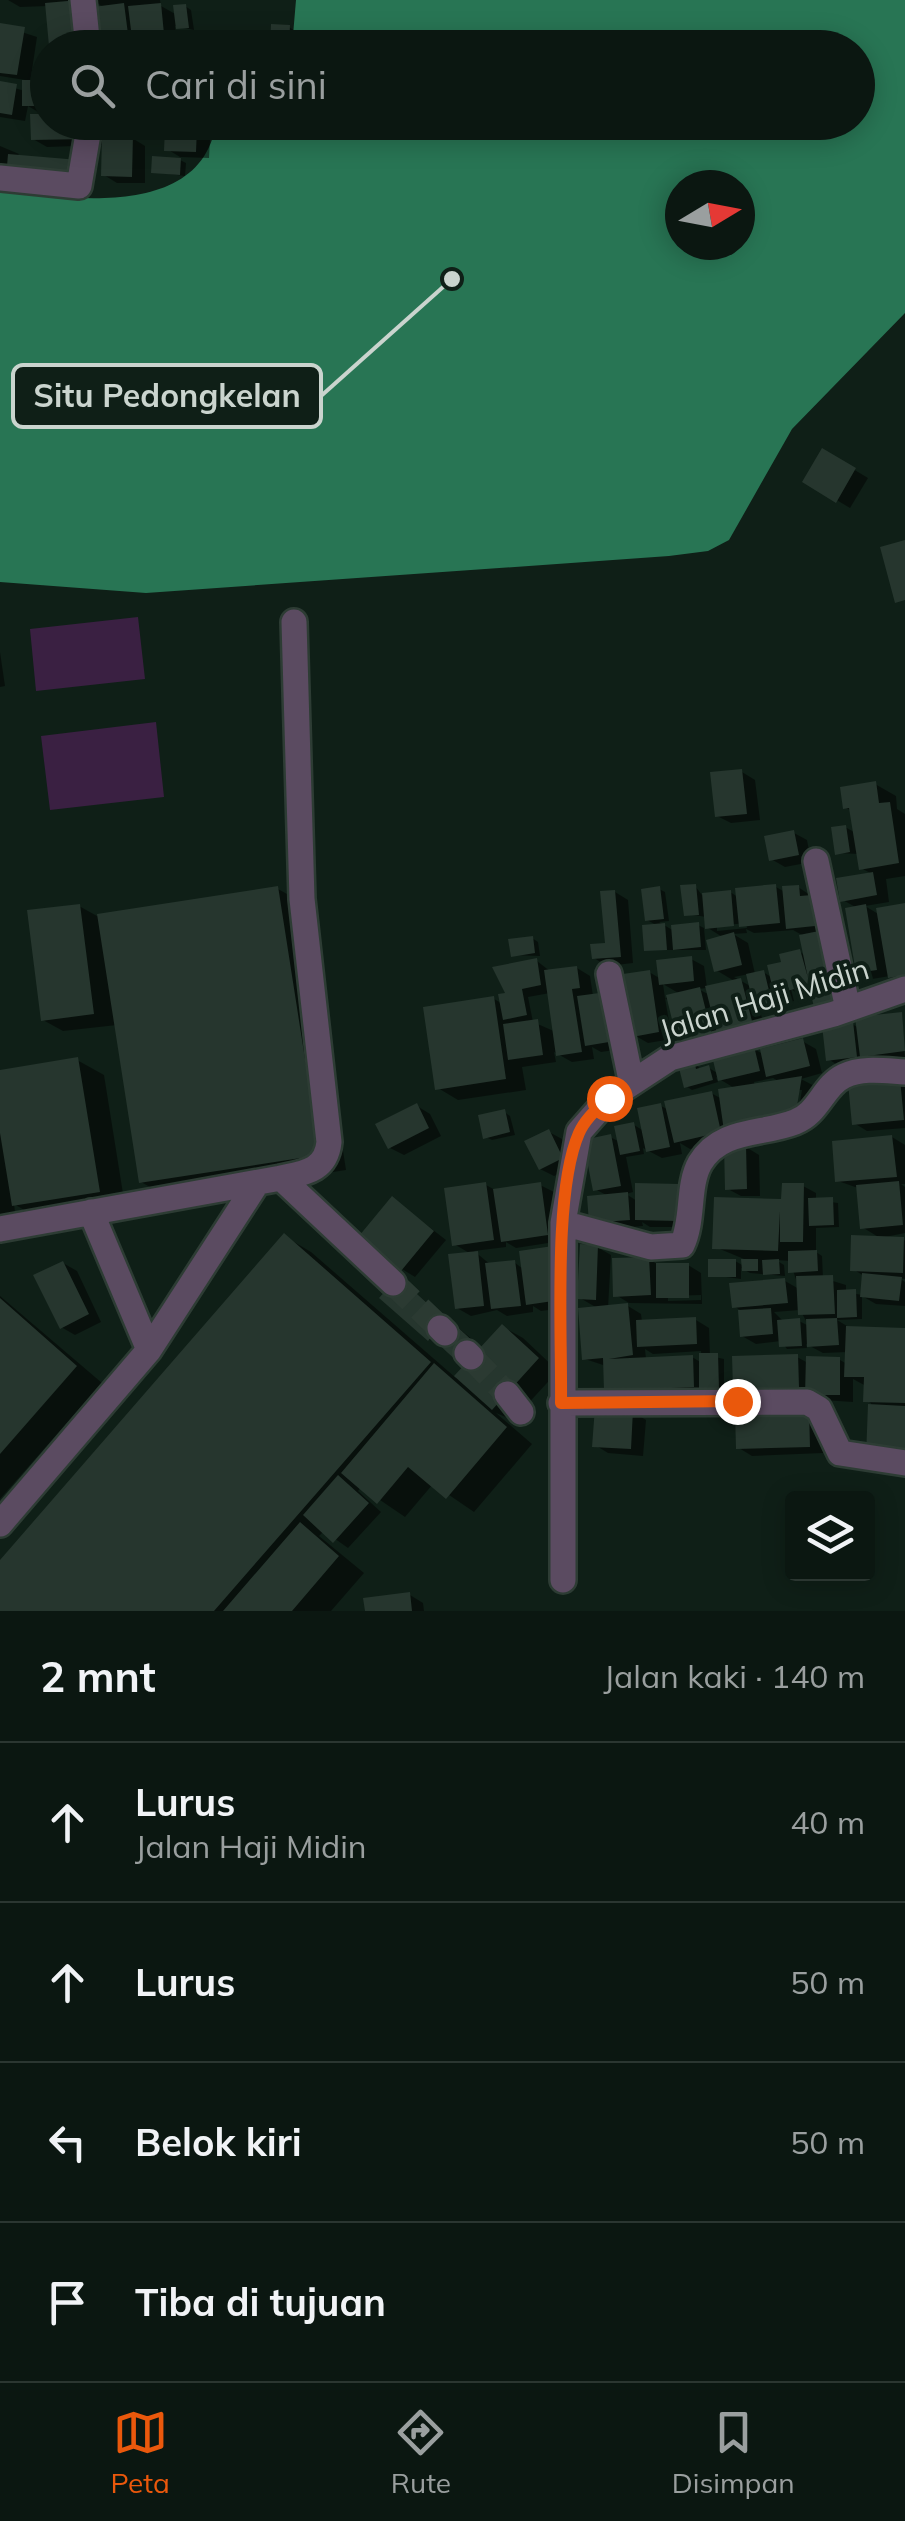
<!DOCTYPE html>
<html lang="id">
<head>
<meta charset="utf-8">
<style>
	:root { --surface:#0b1711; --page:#14201a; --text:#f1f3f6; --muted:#9a9f9f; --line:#2b3631; --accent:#ea580c }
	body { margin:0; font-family:Mulish,sans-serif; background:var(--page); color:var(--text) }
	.controls { position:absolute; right:30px; bottom:30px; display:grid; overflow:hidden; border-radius:10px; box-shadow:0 5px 25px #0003 }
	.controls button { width:90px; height:90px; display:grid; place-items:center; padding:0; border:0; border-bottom:2px solid var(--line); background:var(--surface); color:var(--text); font:50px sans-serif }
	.compass { position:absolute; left:665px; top:170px; width:90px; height:90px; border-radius:50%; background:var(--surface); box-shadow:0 5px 25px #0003; rotate:80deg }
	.stop { position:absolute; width:30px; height:30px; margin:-22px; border:8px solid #ea580c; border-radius:50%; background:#fff }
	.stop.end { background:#ea580c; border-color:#fff; box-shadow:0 2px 10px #0008 }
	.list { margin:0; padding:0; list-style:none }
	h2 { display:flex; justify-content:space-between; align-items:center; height:130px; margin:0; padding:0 40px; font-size:42px }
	h2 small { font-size:32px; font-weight:400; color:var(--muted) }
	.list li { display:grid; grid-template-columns:65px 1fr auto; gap:30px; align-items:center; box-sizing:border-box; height:160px; padding:0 40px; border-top:2px solid var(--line) }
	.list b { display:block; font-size:38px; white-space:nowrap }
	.list p { margin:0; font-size:32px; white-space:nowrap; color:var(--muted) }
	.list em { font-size:32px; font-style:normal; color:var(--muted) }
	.icon { flex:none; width:55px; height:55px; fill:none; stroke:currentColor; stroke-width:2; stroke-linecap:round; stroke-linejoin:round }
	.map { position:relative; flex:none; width:905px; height:1611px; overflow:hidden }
	.search { position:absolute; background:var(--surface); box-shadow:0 5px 25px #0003; left:30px; right:30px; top:30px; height:110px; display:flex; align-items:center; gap:25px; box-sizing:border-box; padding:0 35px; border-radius:55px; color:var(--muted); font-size:38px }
	.sheet { height:770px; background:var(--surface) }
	nav { display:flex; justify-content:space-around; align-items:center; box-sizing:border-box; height:140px; border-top:2px solid var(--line); background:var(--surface); font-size:28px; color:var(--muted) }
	nav a { display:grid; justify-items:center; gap:5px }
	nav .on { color:var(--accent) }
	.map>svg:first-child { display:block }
	.green { fill:#3a2042 }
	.water { fill:#287554; fill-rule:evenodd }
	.shadow { fill:#0007; fill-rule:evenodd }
	.building { fill:#26362e }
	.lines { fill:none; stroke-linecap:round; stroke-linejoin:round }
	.minor-tunnel { stroke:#2b3a32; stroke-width:25; stroke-dasharray:25 12; stroke-linecap:butt }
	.minor-casing { stroke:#2d3c34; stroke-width:30 }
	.minor { stroke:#5b4b61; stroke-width:25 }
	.route { stroke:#ea580c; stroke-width:12 }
	.labels { text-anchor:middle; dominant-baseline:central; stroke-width:8; stroke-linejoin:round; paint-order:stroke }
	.street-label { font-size:30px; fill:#cad4ce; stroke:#0f1f17 }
	.leader { fill:none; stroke:#cad4ce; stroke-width:4 }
	.callout-dot { fill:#cad4ce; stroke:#0f1f17; stroke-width:4 }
	.callout { fill:#0f1f17; stroke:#cad4ce; stroke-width:4 }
	.callout-label { font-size:32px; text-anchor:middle; font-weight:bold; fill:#cad4ce }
</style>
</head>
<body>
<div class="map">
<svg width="905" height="1611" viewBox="0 0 905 1611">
	<rect width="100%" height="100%" fill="#0f1f17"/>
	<path class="green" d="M138,617L145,679L36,691L30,629Z
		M156,722L164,797L50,810L41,736Z"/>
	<path class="water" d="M296,0H905V313L792,429L729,540L708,551L669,556L146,593L0,582V189C69,200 202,219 216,123L858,122V48L292,47ZM680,185H740V245H680Z"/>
	<path class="shadow" d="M8,0H86L95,47H116L99,37L105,8L92,0H160L161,6L177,15L185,6L191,10L194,30L175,26L177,44L186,48H144L152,46L142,41L118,44L125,48H56L51,45L48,6L20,7Z
		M0,25L37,37L30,83H48V122H165L166,130L196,131L210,139L209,158L180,157L167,149V135L132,138L145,146V183H117L104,175V145L47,147L33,139L45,116L28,106L25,121L0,117V84L25,91V80L0,76Z
		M289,27L295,31L294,48L272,46Z
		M0,146L19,154L0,176Z
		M180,160L186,163L185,176L153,172Z
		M823,451L868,478L850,508L805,481Z
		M0,652L5,686L0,687Z
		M742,772L755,780L760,820L731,823L717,816Z
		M875,784L896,796L897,809L905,814V876L886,879L889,902L865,906L880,915L905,906V985L890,976L872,979L859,972L857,908L843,900L872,874L861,868L859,854L837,853L845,827L856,833L852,811L846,808Z
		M794,833L807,840L811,862L785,867L771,859Z
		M695,886L702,895L730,892L738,897L776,887L785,892L798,887L825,905L814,994L803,997L791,989L794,1001L785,1004L775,998L777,1005L760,1010L765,1032L725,1046L665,998L672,1039L648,1043L634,1035L649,972L661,979L691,959L704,966L707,988L698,989L710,995L736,982L716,970L724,938L708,928L707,917L686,914ZM746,923L747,928L717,931V926ZM746,929L754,933L793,930L802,935L806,956L800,952L780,965L773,978L763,972L755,974L748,943L733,934L747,933ZM749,974L752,987L734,977ZM663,984L680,994L665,998Z
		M278,889L305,904L346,1170L168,1197L141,1182L117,1025L63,1031L43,1020L79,906L97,916Z
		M659,889L665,892L669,921L659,922L674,931L698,925L704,928L706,950H646L658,926L647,920Z
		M615,892L628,900L633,963L607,966L594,958L607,945Z
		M532,938L538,942L540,956L513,955Z
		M537,961L551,972L577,968L590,976L593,996L627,1048L601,1052L592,1047L594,1059L572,1062L554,1052L556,1062L522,1067L526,1090L458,1100L438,1088L494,999L503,1004ZM550,993L556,1032L533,1022L528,997Z
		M902,1014L905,1059L841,1067L828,1059L852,1024L859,1028Z
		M802,1041L816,1049L822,1073L801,1079L822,1090L816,1123L690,1149L680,1143L682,1154L662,1158L643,1148L644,1154L626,1157L633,1192L626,1194L637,1201L678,1186L691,1194V1227H650L642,1222L643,1226L605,1229L608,1196L595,1189L610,1137L620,1142L634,1125L644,1131L661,1106L669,1110L711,1093L722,1099L736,1089L716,1077L718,1082L692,1090L686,1086L694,1062L701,1070L709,1068L719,1074L754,1049L763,1054ZM773,1078L780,1082L755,1086L754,1082ZM797,1090H802L796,1125Z
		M77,1060L104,1075L125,1206L41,1220L14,1204L15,1212L0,1215V1072Z
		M899,1081L905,1084V1128L867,1131L854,1123Z
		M417,1106L430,1114L441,1136L404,1155L390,1148Z
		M504,1112L510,1116L515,1135L492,1140L486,1137Z
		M549,1132L562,1139L575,1166L554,1176L540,1169Z
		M892,1137L905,1145V1184H901L905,1187V1233L880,1238L862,1227L858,1188L838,1181Z
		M746,1147L759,1155L760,1196H741L728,1189Z
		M486,1185L497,1191L540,1185L554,1192L561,1241L516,1248L506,1242V1247L474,1251L491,1265L514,1262L572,1307L541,1311L533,1306V1312L507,1316L497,1310L471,1316L457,1308L471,1254L454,1244Z
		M803,1186L816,1193V1200L838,1203L839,1227L816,1228V1252L822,1256L823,1278L846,1285V1292L862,1295L864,1276L853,1269L905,1240V1279L899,1278L905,1282V1306L876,1304L862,1296V1319L837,1320L852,1329L905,1330V1468L868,1455L871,1403L865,1400L866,1386L853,1379V1402L749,1395L735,1388L797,1357L808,1363L840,1360L847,1364V1352L823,1353L806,1344L807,1348L787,1349L781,1341L756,1344L742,1336L740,1310L734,1306L785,1281L799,1289L790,1261L776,1260L784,1265L785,1276L750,1273L741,1268V1279L711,1275L735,1261L744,1266V1259L715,1247ZM800,1310L809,1326L799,1321L784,1322L774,1312Z
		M393,1199L446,1240L415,1277L402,1269Z
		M284,1236L311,1252L456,1378L468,1365L429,1339L399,1280L483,1348L503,1327L523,1338L558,1371L513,1420L496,1413L532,1444L474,1512L433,1484L405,1517L361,1487L358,1491L381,1512L348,1548L324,1531L319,1536L364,1573L331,1611H0V1564Z
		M597,1247L611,1255L608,1308L628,1306L641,1314L642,1322L696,1320L709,1328L710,1356L724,1359V1391L620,1397L606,1366L585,1359L599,1309L580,1298ZM645,1349L653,1354L701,1351L702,1363L692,1357L646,1359Z
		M649,1259L660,1266L688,1265L701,1273L702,1304L629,1303L616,1295ZM701,1295V1300L668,1301V1296Z
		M63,1263L77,1271L101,1322L75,1335L61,1327Z
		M0,1296L102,1383L0,1499Z
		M633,1412L646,1420L643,1456L608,1453L595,1445Z
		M808,1412L822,1420L823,1453L752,1456L739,1448Z
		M410,1595L423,1603L424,1611H367Z"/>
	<path class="building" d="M79,0L82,43L49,46L45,3Z
		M124,3L128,34L97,38L93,7Z
		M161,3L164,34L132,38L128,6Z
		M186,4L189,28L176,29L173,5Z
		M0,23L25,27L17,75L0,73Z
		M271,24L290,25L289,48L270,47Z
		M190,38H215V48H190Z
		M181,41V48H143V45Z
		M22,80H48V106H22Z
		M0,81L17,84L12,115L0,113Z
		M30,114H48V122H88V139L31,140Z
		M93,122H136L137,129L94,134Z
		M141,122H160L161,133L142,134Z
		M165,127L197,128L196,152L164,151Z
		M102,134L133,135L132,177L101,176Z
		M8,154L79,160L77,184L6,178Z
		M152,156L181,158L180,175L151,173Z
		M822,448L856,468L836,503L802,482Z
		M905,540V600L895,603L880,547Z
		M742,769L747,814L715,817L710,772Z
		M876,781L879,803L890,802L899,863L859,870L849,808L843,809L840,787Z
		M846,825L850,852L835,855L831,827Z
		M794,830L799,855L769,861L764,836Z
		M873,872L877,895L840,902L836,878Z
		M696,884L699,915L684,916L680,885Z
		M776,884L780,923L739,927L735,888Z
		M799,885L800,896L812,895L815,926L786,929L782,886Z
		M278,886L320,1155L139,1183L97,914Z
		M660,886L664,919L645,921L641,889Z
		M615,890L621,957L592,959L590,944L605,943L600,891Z
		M731,890L734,926L705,929L702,893Z
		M905,903V975L888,978L876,908Z
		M80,904L94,1014L41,1021L27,910Z
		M866,904L877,970L856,973L845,908Z
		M699,922L701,947L673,950L671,925Z
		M665,923L667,950L644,951L642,925Z
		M829,929L844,1006L815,1012L809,985L787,991L789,999L776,1002L767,965L781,962L779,954L800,949L808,978L799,935Z
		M734,932L742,965L714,972L706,940Z
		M533,936L535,953L511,957L508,939Z
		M692,956L694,981L659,985L656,960Z
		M537,958L541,985L522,989L527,1015L503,1020L498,994L505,993L492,967Z
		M577,966L580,988L572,989L582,1052L556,1056L544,970Z
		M650,970L659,1032L632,1037L623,974Z
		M764,970L772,1003L754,1007L746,974Z
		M741,978L753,1025L717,1034L705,986Z
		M700,987L713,1039L679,1048L666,995Z
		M607,992L615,1041L585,1046L577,996Z
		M494,996L506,1079L435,1090L423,1007Z
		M902,1012L905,1051L860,1057L855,1017Z
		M538,1019L543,1055L508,1060L503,1024Z
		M853,1021L857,1057L826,1061L822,1025Z
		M803,1038L810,1066L766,1077L760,1049Z
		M754,1046L760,1071L718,1081L712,1056Z
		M78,1057L100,1192L12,1206L0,1133V1070Z
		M694,1060L696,1069L709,1065L713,1080L684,1088L678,1064Z
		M802,1076L796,1112L724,1131L718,1089Z
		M900,1079L904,1120L852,1125L848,1083Z
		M712,1091L721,1132L674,1143L664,1101Z
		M417,1103L429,1128L388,1149L375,1124Z
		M661,1103L670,1147L646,1152L637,1108Z
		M505,1109L510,1132L483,1139L478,1115Z
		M634,1122L640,1151L620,1155L614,1126Z
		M549,1129L563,1158L539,1170L524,1141Z
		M611,1134L621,1186L593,1191L583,1140Z
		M892,1135L897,1177L835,1182L832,1141Z
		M724,1145H746L747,1189L725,1190Z
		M899,1181L903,1225L860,1229L856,1185Z
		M486,1182L494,1240L452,1246L444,1188Z
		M541,1182L548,1235L501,1242L493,1189Z
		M635,1183L679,1184L678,1221L635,1220Z
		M782,1183H804L803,1242H780V1211L778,1251L712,1249L714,1197L781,1199Z
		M628,1192L630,1220L589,1223L587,1196Z
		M392,1196L434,1231L401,1271L359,1236Z
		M833,1197L834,1225L809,1226L808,1198Z
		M284,1233L431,1362L214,1611H0V1560Z
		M851,1235L904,1237L903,1273L850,1271Z
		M580,1244L598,1245L596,1300L577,1299Z
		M553,1246L560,1300L526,1305L519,1251Z
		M817,1250L818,1271L788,1273V1251Z
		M478,1251L484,1306L455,1309L448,1254Z
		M649,1257L651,1295L613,1297L612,1258Z
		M708,1259H736V1277H708Z
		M741,1259H758V1271H742Z
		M779,1259L780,1274L763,1275L762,1260Z
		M515,1260L521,1306L491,1309L485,1263Z
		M63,1261L89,1314L60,1329L33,1275Z
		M656,1263H689V1298H656Z
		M862,1273L902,1277L899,1301L860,1297Z
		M833,1275L835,1314L798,1315L796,1276Z
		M398,1277L446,1320L428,1341L379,1298Z
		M785,1278L788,1303L732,1308L729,1283Z
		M856,1289L857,1317L837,1318V1290Z
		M0,1298L77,1366L0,1454Z
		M628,1303L633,1355L609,1359L693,1355L694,1387L604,1391L603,1358L582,1360L578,1308Z
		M771,1308L773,1334L740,1337L738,1310Z
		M696,1317L697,1344L637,1347L636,1320Z
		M800,1318L802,1346L779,1347L777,1320Z
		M837,1318L839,1345L807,1347L806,1319Z
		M453,1323L476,1344L459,1363L436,1342Z
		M502,1324L539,1358L492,1410L454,1376Z
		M846,1326L905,1328V1403L863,1402L864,1377H844Z
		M699,1353H718L719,1389L699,1388Z
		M798,1354L799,1387L733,1389L732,1356Z
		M806,1356L840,1357V1395H805Z
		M434,1363L507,1427L446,1499L408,1467L377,1504L341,1473Z
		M868,1404L905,1406V1458L866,1457Z
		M595,1407L633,1410L631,1449L592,1447Z
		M809,1410L810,1447L736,1449L735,1412Z
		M338,1475L369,1503L333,1543L303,1515Z
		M300,1522L339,1556L292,1611H223Z
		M410,1592L412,1611H365L363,1598Z"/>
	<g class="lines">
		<path class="minor-tunnel" d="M393,1283L440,1328
			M471,1357L507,1394"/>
		<defs>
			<path id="minor" d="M83,0L88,48
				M0,178L79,186L90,122
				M816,861L848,1009
				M609,974L631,1080
				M281,1178L393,1283
				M91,1212L149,1350
				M563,1223L651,1247L682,1245C694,1220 687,1186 700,1163C721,1128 762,1135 795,1122C819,1113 823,1086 844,1076C862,1067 886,1071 905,1072
				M0,1229L281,1178C304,1173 326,1171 329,1142L302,899L294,622
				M440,1328L445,1333
				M467,1353L471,1357
				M507,1394L521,1412
				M561,1403L807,1402L819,1409L840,1453L905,1463
				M0,1524L149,1350L257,1183
				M563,1580V1223L579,1132L609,1098L670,1058L834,1014L905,989"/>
		</defs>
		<use href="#minor" class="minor-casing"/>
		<use href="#minor" class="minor"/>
	</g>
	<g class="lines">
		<path class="route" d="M609,1098C597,1108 585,1119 579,1133C553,1192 562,1335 561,1403L737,1401"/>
	</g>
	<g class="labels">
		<g class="street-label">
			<text transform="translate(764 999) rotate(-17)">Jalan Haji Midin</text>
		</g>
	</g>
	<path class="leader" d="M452 279L321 396"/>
	<circle class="callout-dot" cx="452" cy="279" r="10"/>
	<rect class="callout" x="13" y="365" width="308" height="62" rx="10"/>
	<g class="callout-label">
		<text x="167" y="407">Situ Pedongkelan</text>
	</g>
</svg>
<div class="controls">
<button><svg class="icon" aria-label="layers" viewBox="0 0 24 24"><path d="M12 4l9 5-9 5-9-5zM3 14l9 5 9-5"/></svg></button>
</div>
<svg class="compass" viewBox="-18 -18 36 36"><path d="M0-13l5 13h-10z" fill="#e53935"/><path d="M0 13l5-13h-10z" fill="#9a9f9f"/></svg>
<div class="stop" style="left:609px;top:1098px"></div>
<div class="stop end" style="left:737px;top:1401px"></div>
<div class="search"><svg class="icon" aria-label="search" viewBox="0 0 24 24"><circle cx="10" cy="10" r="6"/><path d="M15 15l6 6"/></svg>Cari di sini</div>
</div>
<section class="sheet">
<h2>2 mnt<small>Jalan kaki · 140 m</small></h2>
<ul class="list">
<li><svg class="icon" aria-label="ahead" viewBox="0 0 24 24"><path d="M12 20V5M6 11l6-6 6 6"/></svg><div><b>Lurus</b><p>Jalan Haji Midin</p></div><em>40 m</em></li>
<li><svg class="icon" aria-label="ahead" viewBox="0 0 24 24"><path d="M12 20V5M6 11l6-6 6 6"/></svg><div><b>Lurus</b></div><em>50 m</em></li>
<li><svg class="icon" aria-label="left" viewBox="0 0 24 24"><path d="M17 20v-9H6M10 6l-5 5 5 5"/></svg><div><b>Belok kiri</b></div><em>50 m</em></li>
<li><svg class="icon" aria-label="arrive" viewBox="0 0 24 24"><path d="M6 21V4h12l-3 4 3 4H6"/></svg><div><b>Tiba di tujuan</b></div></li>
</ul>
</section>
<nav>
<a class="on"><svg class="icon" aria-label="map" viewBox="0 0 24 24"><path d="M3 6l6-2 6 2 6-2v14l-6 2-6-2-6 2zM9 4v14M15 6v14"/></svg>Peta</a>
<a><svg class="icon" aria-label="directions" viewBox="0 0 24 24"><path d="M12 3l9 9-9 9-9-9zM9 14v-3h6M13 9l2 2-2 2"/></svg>Rute</a>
<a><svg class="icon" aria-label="saved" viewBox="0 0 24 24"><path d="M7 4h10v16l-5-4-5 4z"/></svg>Disimpan</a>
</nav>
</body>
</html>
